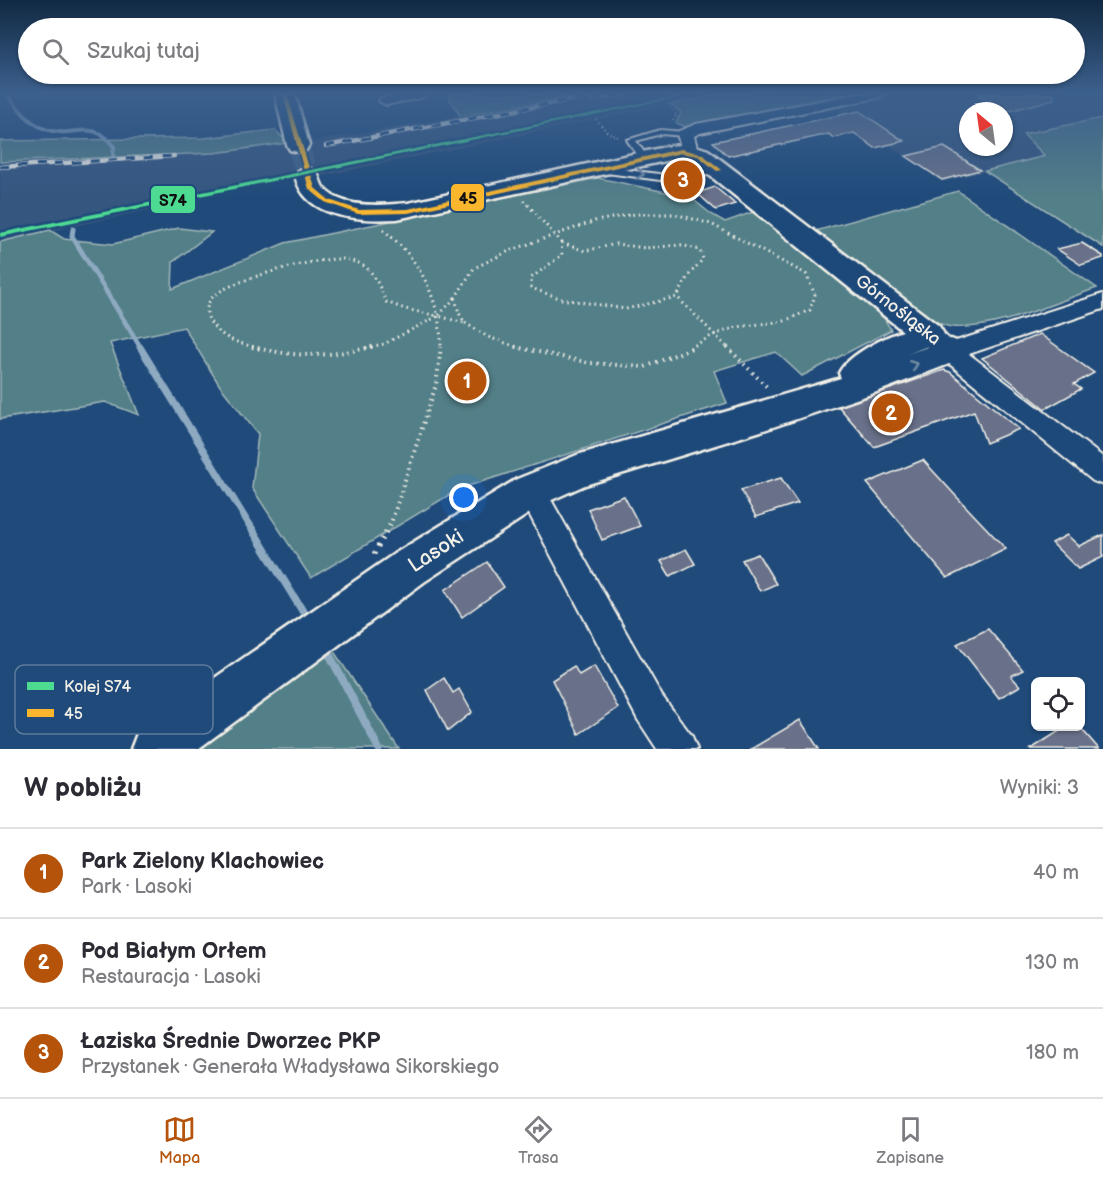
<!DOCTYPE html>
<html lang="pl">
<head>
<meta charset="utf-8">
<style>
	:root { --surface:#fff; --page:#f7f7f7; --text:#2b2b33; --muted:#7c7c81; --line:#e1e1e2; --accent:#b45309 }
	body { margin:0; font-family:"Balsamiq Sans",sans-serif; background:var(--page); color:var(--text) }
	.controls { position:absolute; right:18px; bottom:18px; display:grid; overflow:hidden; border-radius:9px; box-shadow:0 2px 4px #0004 }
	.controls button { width:54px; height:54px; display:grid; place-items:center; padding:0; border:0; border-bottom:2px solid var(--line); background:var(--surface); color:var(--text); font:30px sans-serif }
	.compass { position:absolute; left:959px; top:102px; width:54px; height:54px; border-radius:50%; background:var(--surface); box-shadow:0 2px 4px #0004; rotate:331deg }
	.you { position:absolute; left:464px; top:498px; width:21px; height:21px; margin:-15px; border:4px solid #fff; border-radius:50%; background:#1a73e8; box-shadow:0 0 0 9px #1a73e833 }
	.badge { display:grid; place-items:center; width:39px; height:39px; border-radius:50%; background:var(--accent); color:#fff; font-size:20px; font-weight:700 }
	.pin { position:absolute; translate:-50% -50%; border:3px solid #fff; box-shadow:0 2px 6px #0006 }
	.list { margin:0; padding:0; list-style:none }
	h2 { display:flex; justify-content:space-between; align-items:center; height:78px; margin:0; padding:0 24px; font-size:26px }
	h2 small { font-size:20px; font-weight:400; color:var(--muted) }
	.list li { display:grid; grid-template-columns:39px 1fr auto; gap:18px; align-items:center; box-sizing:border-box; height:90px; padding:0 24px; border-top:2px solid var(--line) }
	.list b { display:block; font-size:22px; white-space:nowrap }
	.list p { margin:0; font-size:20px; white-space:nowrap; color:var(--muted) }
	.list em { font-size:20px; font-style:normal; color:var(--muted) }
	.icon { flex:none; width:33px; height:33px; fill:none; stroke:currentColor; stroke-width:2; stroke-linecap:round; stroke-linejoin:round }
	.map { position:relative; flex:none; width:1103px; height:749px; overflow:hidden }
	.search { position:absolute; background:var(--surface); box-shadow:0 2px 4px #0004; left:18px; right:18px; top:18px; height:66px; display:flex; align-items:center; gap:15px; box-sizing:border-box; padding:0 21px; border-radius:33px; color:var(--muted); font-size:22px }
	.sheet { height:348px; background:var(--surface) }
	nav { display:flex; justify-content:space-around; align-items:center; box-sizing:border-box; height:84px; border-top:2px solid var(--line); background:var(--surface); font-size:16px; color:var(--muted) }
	nav a { display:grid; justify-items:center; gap:3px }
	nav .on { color:var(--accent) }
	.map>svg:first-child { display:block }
	.built { fill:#35567f; fill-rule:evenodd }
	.green { fill:#527f88; stroke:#a3b8b8; stroke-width:1.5 }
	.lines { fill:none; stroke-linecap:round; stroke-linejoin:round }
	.stream-far3 { stroke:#8eaac1; stroke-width:4 }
	.stream-far2 { stroke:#8eaac1; stroke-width:5 }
	.stream-far1 { stroke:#8eaac1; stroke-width:7 }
	.stream { stroke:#8eaac1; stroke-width:8 }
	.building { fill:#69718a; stroke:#f4f1e8; stroke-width:1.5 }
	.secondary-tunnel { stroke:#3f638a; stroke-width:22; stroke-dasharray:22 11; stroke-linecap:butt }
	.lane-casing { stroke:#f4f1e8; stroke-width:4 }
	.street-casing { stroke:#f4f1e8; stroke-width:4 }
	.secondary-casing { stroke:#f4f1e8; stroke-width:5 }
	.path-far3 { stroke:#f4f1e8; stroke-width:2; stroke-dasharray:1 3; stroke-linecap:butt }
	.path-far2 { stroke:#f4f1e8; stroke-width:3; stroke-dasharray:1.5 4; stroke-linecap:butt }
	.path-far1 { stroke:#f4f1e8; stroke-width:4; stroke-dasharray:1.5 4.5; stroke-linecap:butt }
	.path { stroke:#f4f1e8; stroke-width:5; stroke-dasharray:2 6; stroke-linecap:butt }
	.lane { fill:#1f4a7a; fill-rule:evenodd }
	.street { fill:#1f4a7a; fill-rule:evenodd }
	.secondary { fill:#1f4a7a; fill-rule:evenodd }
	.rail-casing { stroke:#f4f1e8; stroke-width:4.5 }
	.rail { stroke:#1f4a7a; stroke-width:3; stroke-dasharray:9; stroke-linecap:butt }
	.bus-1-casing { stroke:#1f4a7a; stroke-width:4 }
	.bus-1 { fill:#fab62d; fill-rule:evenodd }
	.rail-1-casing { stroke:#1f4a7a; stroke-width:5 }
	.rail-1 { fill:#4ddb92; fill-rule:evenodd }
	.oneway { stroke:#748da6 }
	.labels { text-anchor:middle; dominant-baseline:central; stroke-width:4.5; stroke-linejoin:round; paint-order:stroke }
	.street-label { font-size:18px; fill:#f4f1e8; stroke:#1f4a7a }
	.near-street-label { font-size:21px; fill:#f4f1e8; stroke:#1f4a7a }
	.key { fill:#1f4a7a; stroke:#5f7c9b; stroke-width:1.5 }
	.key-label { font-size:16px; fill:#f4f1e8 }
	.line-badge { stroke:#1f4a7a; stroke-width:2 }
	.pale-badge-label { font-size:16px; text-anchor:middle; font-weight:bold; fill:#111 }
</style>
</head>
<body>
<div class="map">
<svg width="1103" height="749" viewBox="0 0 1103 749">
	<rect width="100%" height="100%" fill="#1f4a7a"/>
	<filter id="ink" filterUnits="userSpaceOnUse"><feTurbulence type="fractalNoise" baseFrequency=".0167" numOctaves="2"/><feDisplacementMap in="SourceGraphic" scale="12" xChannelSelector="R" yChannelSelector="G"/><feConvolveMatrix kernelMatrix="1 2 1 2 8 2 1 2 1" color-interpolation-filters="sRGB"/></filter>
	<g filter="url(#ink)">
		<path class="built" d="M586,94H720L322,176L321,173L0,242V162L214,153L288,143L291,145Z
			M894,94H1103V118L1024,134L1046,156L942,182L835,107ZM968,111H1004V147H968Z"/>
		<path class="green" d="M447,94H586L460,116Z
			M720,94H853L856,95L689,128L676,123L681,113L671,104Z
			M1103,118V247L985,171L1045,156L1023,134Z
			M275,130L288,143L214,153L0,162V141L204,138Z
			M598,178L690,197L711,214L725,222L753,212L884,318L891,330L802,376L776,352L714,371L727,403L459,489L311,578L252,488L258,434L220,386L184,327L110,343L139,415L105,402L0,419V242L50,230L64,239L113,244L179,228L212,232L173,262L172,289L285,243Z
			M958,191L1097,288C1052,303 999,330 952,327C925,325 838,252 812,232Z
			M327,641L399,749H179Z"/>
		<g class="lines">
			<path class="stream-far3" d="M7,94C17,107 29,123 45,129C73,140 92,116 114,147L113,156"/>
			<path class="stream-far2" d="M73,229L72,236L141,348"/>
			<path class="stream-far1" d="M140,347L250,526"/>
			<path class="stream" d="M249,524L305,615
				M327,650L379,749"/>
		</g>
		<path class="building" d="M977,94H1053L1054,99L1009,111Z
			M859,111L904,141L875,148L854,133L833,138L829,134L728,156L713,142Z
			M944,147L957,155L980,170L942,180L906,156Z
			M715,187L735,204L716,210L697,193Z
			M1082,243L1103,256V258L1081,265L1057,249Z
			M1040,334L1094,373L1074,384L1081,389L1045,409L982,358Z
			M944,370L950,372L1019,429L986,443L974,411L874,447L839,407Z
			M923,460L955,495L1006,549L947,578L867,483Z
			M781,478L798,503L756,517L741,490Z
			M624,496L640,526L602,540L588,509Z
			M1067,535L1079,546L1103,535V557L1078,569L1052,543Z
			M686,549L695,564L670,576L661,561Z
			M758,554L776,584L760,591L742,560Z
			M487,562L504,587L462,617L445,590Z
			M988,629L1023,670L1011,676L1020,686L999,698L957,644Z
			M574,666L579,675L594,666L618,708L579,734L552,680Z
			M444,678L453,693L459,689L472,712L448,731L427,690Z
			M800,720L819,749H751Z
			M1067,726H1079L1099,749H1031Z"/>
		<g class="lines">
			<path class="secondary-tunnel" d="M298,145L307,175"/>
			<defs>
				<path id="lane" d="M660,130L685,132L689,134L685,136L660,134L636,141L649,159L642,161L627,140Z
					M602,167L683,177L719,167L723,170L683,183L599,172L598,170Z"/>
				<path id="street" d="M400,94H426L424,97L386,105L379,101L381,98Z
					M856,94H884L877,98L700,133L694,136L698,151L690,156L682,151L677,134L679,131L696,124Z
					M1103,294V309L969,354L1103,457V485L1093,481L920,340L917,334L920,328C934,324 942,333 953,342Z
					M531,479L541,482L662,696L692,736L697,749H657L638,720L517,491L521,482Z"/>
				<path id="secondary" d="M275,94H295L309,145L306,150L298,152L290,150L287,145Z
					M690,144L708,150L939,326L944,334L939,342L907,354L951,339L962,343L967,351L962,359L874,393L761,431L585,485L545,503L424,582L198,749H131L138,731L394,554L517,479L577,455L841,378L839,373C848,355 884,337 903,331L688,158L670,160L397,219C360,221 304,219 295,175L299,170L307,168L315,170C319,175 320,182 323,187C341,210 383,205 408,203L670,146Z"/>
			</defs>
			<use href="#lane" class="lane-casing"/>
			<use href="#street" class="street-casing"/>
			<use href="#secondary" class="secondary-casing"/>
			<path class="path-far3" d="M668,104L677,115L672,122
				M611,109L614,111
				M596,119L607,132L618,137
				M524,201L529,207"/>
			<path class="path-far2" d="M528,205L561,242L562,255L531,278V288L562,299L626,309L677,297L728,348
				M383,230C420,258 441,301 441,348
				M562,243L585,251L616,244L645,248L681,245L700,250L703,259L688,276L677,297
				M455,298L459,313L465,323
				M455,298L438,316L465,323
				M455,298L474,268L509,251L595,221L635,214H675L711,224L806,274L815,295L810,310L784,321L737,327L713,335L690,348
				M465,323L488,337L520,348
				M259,348C238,343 224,340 211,323C205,314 205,303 215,295C234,279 318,257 343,259C349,260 355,262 361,264C375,272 380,288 386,302L405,309L438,316L384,344L365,348"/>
			<path class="path-far1" d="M252,347C300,358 324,357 372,347
				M515,347L590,363L645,367L694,347
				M727,347L769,389
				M390,526L436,385L441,347"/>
			<path class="path" d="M374,554L390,524"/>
			<use href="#lane" class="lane"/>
			<use href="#street" class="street"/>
			<use href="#secondary" class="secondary"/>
			<defs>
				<path id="rail" d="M593,99L626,94
					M326,146L601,94
					M0,167L174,156"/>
			</defs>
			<use href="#rail" class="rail-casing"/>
			<use href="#rail" class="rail"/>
			<defs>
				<path id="bus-1" d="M283,94H287L315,188L329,200L359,210L408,209L681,149L702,154L722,170L717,171L698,156L681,153L408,213L358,214L325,202L309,189Z"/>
			</defs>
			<use href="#bus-1" class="bus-1-casing"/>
			<use href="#bus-1" class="bus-1"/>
			<defs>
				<path id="rail-1" d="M686,94H695L0,237V233Z"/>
			</defs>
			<use href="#rail-1" class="rail-1-casing"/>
			<use href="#rail-1" class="rail-1"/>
		</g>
		<defs><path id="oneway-chevron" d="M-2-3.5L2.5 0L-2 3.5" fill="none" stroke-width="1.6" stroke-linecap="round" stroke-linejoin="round" transform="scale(1.5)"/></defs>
		<g class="oneway">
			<use href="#oneway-chevron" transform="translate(640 174) rotate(7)"/>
			<use href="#oneway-chevron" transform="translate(914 365) rotate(-21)"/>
		</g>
	</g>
	<linearGradient id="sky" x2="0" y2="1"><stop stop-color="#112943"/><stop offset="0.47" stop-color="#3c608d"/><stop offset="1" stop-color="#3c608d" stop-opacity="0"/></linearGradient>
	<rect width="1103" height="198" fill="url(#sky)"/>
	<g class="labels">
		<g class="street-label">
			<text transform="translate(898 310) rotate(38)">Górnośląska</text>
		</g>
		<g class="near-street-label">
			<text transform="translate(436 551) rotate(-33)">Lasoki</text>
		</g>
	</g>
	<rect x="15" y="665" width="198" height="69" rx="9" class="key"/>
	<rect x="27" y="682" width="27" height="8" fill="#4ddb92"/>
	<rect x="27" y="709" width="27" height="8" fill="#fab62d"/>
	<g class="key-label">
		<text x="64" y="692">Kolej S74</text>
		<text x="64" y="719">45</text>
	</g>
	<g class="line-badge">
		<rect x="450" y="183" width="35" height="29" rx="6" fill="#fab62d"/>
		<rect x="150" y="185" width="46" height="29" rx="6" fill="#4ddb92"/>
	</g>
	<g class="pale-badge-label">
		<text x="468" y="204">45</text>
		<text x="173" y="206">S74</text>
	</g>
</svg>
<div class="controls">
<button><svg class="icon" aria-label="locate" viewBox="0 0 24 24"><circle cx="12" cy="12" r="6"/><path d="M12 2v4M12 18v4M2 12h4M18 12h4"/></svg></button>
</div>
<svg class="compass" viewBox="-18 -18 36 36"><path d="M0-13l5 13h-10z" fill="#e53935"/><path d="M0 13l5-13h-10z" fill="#7c7c81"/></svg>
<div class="you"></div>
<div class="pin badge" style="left:467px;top:381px">1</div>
<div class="pin badge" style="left:891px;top:413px">2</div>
<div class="pin badge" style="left:683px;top:180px">3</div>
<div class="search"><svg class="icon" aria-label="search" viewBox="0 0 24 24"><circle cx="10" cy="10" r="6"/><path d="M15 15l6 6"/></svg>Szukaj tutaj</div>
</div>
<section class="sheet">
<h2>W pobliżu<small>Wyniki: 3</small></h2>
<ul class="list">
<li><span class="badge">1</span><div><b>Park Zielony Klachowiec</b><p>Park · Lasoki</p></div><em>40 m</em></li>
<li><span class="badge">2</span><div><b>Pod Białym Orłem</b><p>Restauracja · Lasoki</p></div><em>130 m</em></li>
<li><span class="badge">3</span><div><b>Łaziska Średnie Dworzec PKP</b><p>Przystanek · Generała Władysława Sikorskiego</p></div><em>180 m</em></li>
</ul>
</section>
<nav>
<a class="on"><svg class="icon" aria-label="map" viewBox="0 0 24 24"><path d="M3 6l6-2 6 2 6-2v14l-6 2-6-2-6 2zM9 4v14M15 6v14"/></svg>Mapa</a>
<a><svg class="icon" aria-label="directions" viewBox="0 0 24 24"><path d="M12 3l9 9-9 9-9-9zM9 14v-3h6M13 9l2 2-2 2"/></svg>Trasa</a>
<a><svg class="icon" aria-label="saved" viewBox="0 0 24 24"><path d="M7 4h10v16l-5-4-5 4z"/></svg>Zapisane</a>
</nav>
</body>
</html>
